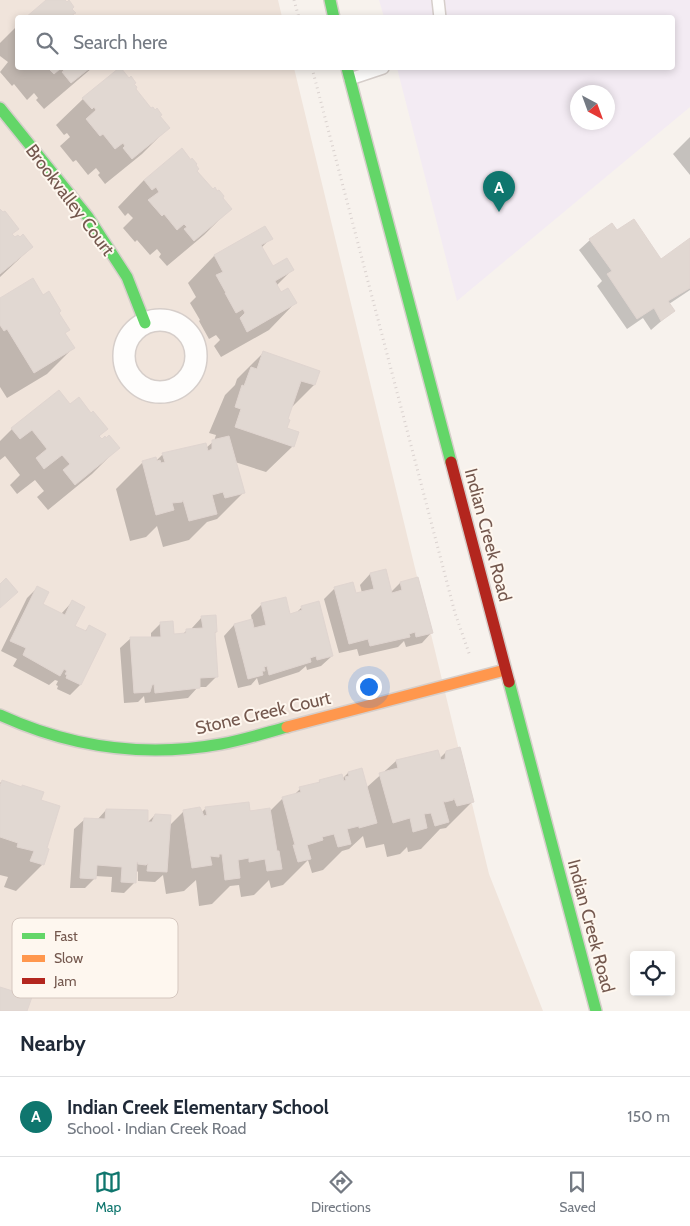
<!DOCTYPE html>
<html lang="en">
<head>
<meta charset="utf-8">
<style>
	:root { --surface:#fff; --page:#f6f6f7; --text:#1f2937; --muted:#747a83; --line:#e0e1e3; --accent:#0f766e }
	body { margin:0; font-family:Cabin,sans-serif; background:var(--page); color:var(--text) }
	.controls { position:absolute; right:15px; bottom:15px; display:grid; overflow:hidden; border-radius:5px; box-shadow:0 2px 8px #0003 }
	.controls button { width:45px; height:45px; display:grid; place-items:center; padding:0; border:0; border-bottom:1px solid var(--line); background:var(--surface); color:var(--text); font:25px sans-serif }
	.compass { position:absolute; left:570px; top:85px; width:45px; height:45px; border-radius:50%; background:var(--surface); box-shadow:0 2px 8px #0003; rotate:139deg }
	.you { position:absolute; left:368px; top:686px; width:18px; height:18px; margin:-12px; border:4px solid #fff; border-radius:50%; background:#1a73e8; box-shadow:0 0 0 8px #1a73e833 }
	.badge { display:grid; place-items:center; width:32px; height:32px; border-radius:50%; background:var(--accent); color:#fff; font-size:16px; font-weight:700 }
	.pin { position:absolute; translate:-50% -41px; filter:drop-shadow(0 1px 2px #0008) }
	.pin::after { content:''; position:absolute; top:26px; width:18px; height:15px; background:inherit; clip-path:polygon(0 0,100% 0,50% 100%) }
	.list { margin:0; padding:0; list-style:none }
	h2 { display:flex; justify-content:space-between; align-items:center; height:65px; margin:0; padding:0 20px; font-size:21px }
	h2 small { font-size:16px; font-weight:400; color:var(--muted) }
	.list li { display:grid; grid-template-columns:32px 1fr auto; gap:15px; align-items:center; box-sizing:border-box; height:80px; padding:0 20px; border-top:1px solid var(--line) }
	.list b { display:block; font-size:19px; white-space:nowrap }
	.list p { margin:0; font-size:16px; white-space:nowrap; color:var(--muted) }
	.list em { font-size:16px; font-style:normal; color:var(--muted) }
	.icon { flex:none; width:28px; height:28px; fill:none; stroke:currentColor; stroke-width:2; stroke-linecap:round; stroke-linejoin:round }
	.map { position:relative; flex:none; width:690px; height:1011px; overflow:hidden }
	.search { position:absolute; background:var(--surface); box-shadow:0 2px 8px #0003; left:15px; right:15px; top:15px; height:55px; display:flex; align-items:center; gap:12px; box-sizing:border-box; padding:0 18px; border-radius:5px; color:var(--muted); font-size:19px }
	.sheet { height:145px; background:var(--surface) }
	nav { display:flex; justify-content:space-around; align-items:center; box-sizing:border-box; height:70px; border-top:1px solid var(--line); background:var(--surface); font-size:14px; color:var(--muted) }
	nav a { display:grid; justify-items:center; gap:2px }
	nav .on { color:var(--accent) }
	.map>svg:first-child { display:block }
	.residential { fill:#f0e4db }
	.education { fill:#f3ebf3; fill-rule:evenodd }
	.shadow { fill:#0003 }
	.building { fill:#e1d8d2; stroke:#e0d5d0 }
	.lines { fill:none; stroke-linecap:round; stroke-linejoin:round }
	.lane-casing { stroke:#d6ceca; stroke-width:14 }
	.street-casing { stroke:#d6ceca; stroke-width:24 }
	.fast-casing { stroke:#d6ceca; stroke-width:14 }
	.slow-casing { stroke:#d6ceca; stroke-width:14 }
	.jam-casing { stroke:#d6ceca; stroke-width:14 }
	.path { stroke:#dad2cf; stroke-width:3; stroke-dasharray:1 4; stroke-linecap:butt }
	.lane { stroke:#fefdfc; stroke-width:11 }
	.street { stroke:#fefdfc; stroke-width:21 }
	.fast { stroke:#63d668; stroke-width:11 }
	.slow { stroke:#ff974d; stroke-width:11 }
	.jam { stroke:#b3261e; stroke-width:11 }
	.labels { text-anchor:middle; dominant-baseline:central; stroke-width:4; stroke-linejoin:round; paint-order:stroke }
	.street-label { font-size:18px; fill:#74584e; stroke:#fef7ef }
	.key { fill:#fef7ef; stroke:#d5c7bf; stroke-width:1 }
	.key-label { font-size:14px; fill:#74584e }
</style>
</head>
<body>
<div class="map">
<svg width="690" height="1011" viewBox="0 0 690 1011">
	<rect width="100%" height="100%" fill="#f7f2ed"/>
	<path class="residential" d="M0,0H278L282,17L18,18V68H294L489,874L543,1011H0Z"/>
	<path class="education" d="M379,0H690V107L457,301L397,68H672V18L384,17ZM578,92H608V122H578Z"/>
	<path class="shadow" d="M18,25V68H92L44,109L36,100L38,98L34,93L27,100L14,84L12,86L0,72L8,62L0,56V43Z
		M133,84L134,89L168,128L142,154L105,184L98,175L100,173L96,168L88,175L76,160L73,162L60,146L70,137L67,133L64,135L56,125L83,99Z
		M690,137V175L673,154Z
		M196,171L230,209L204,235L167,266L159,257L161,254L157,249L150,255L137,240L135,242L123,228L133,218L128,213L125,216L118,207L144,180Z
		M0,211L11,235L15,239L32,247L0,277Z
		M265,227L271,238L261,248L272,268L292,270L276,286L280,293L295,303L269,330L221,357L214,346L220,340L216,335L209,339L199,321L200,320L190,303L196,297L188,283L214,256Z
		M617,232L661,261L690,240V290L669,304L673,311L651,330L643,318L627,329L597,286L602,281L579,250L590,240Z
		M43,297L58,313L64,334L73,348L47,374L7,398L0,387V300Z
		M263,353L314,385L291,408L285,429L293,446L266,472L235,462L243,493L217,519L207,522L189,540L163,547L157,526L146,537L130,541L116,489L143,462L156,461L163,454L206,448L214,441L216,435L209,433L225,395L235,385L237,379Z
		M70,405L91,415L106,429L98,437L102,440L118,448L92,474L48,510L37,497L44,491L35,480L17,494L10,485L20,475L5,456L0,460V441L12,429Z
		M370,574L391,592L400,583L418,579L432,632L422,643L406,647L404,641L398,647L359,656L357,649L339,653L324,599L335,588L355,595L362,593L360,585Z
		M37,588L41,605L61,614L72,602L74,627L84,632L89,627L105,634L80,685L70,695L57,689L58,686L56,685L58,681L55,680L49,685L13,666L17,659L1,651L27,598Z
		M285,598L289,615L296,613L301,608L318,603L332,656L321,666L307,670L306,666L299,672L259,685L257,678L251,685L238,688L224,636L234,625L252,621L251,615L261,605Z
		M202,617L216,632L214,634L217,676L206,687H198L188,698L145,703L144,696L138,702L124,703L120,648L131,638H151V633L161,623L173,635L183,634L187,630H192V628Z
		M446,752L473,801L446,828L440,829L421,849L408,852L407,847L400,854L387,857L384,844L366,848L363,836L349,849L342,851L323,870L312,873L308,860L283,885L271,888L269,880L254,895L241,897L239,885L230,886L212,904L199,906L196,880L184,891L166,894L163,875L155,882L138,881V871L135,874L134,883L124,893L111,892L112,877L95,876V878L85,888H70L74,829L85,819L97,820L106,810L146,824L155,815L169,826L184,811L201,813L206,808L269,812L283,798L293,796L300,789L317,784L320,781L342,779L348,773L362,770L366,788L396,761L439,759Z
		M2,781L39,801L45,849L43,864L16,891L4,887L8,877L0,875V783Z"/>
	<path class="building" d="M46,0H65L67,2L69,0L74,7L72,9L76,13L73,14L76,18H25Z
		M48,68H90L71,83L62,72L64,71L61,68L54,74Z
		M119,68H121L129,78L131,76L136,83L134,84L137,87L136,89L151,108L153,107L155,110L157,108L162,115L160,116L170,128L132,159L123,148L125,146L123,143L115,149L103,134L100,136L86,119L96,110L94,107L92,109L82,98Z
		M182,148L191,160L192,158L197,164L196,165L199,169L197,171L213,189L215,187L217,191L219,190L224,196L223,198L232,209L194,241L184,229L187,227L184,224L177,230L164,214L162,216L148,200L159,192L156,187L152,190L144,180Z
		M0,209L3,212L5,211L19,229L12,234L15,237L18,235L20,237L23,234L33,247L0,274Z
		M634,219L661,259L690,238V288L668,301L675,311L661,321L654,308L637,319L607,274L612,271L589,239L612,223L617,230Z
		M265,226L273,239L261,245L273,266L287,258L294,270L275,281L281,292L288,288L297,303L247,332L240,318L245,313L243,309L236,313L225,293H226L216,275L223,272L214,255Z
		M33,278L43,295L49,291L61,311L59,313L70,330L65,333L75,348L34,373L7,329L4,331L0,325V298Z
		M263,351L320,371L315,385L301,381L288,419L290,420L287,428L299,432L294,447L235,427L241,409L235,407L242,385L244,386L251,367L257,369Z
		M59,390L70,404L79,397L91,413L93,411L108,429L99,436L102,439L105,436L106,438L109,435L120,448L75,485L63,470L70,464L62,455L44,469L36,458L47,449L32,430L20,439L11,428Z
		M229,436L245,493L225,498L223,492L212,495L217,514L189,521L183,500L182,502L172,503L174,510L156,515L142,461L156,457L157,461L160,460L161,463L165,462L162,453L206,443L208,451L212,449V440Z
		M386,569L392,593L402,590L400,582L418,577L433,633L416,637L415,632L409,634L410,637L370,646L368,639L349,644L334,587L353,582L356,593L374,589L370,573Z
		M6,578L18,592L0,608V584Z
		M37,586L49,592L43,604L65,615L72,600L85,607L75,626L86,631L89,625L106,634L81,685L66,678L67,675L65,674L67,671L64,669L60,676L23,655L26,648L10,641Z
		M286,597L290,614L302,610L301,606L319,601L333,656L317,660L316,656L310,658L311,662L269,675L267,666L264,667L265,671H262L263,675L248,679L234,624L252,619L254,628L266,625L261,603Z
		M216,615L217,632H215L218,677L200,678V688L155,693L154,684L152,685L150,692L134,693L130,637H161L160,622L173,621L174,634L186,633V629L203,628L201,616Z
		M460,747L474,802L457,806L454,798L453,800L445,802L443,801L449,822L435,826L431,813L424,814L427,828L413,832L410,818L393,823L379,773L398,768L396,760L438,750L441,760L445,759L446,751Z
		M362,768L377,823L359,828V826L347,829L351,844L338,847L334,834L322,837L323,840L307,845L311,859L298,862L293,845H295L282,797L301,792L299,787L320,782L319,780L342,774L344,781L346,780L345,777L349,776L348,772Z
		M2,780L22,787V785L44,792L41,800L60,806L47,848L49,849L44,865L30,861L34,851L17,847L18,843L0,837V786Z
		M249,802L250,811L270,808L277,851H279L282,869L267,871L265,859L249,862V858L238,860L240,878L225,880L222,854H219V857L210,856L212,865L192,868L183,810L200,807L204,816L207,815L205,807Z
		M106,809L148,810V822H152L155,814L171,815L167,872L147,871L148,863L146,865L138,864V862H137L136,883L121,882L122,867L97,865L96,879L80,878L84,818L105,819Z
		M0,987L32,997L27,1011H0Z"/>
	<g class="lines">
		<defs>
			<path id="lane" d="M438,0L440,18
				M350,79L383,68"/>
			<path id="street" d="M124 356a36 36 0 1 1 72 0a36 36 0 1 1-72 0Z"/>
			<path id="fast" d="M330,0L334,18
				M347,68L451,462
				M0,108L88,217L127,277L145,323
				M509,682L596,1011
				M0,715C70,747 144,758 221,744C243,740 265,733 287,727"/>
			<path id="slow" d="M287,727L505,670"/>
			<path id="jam" d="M451,462L509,682"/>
		</defs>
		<use href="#lane" class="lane-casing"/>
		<use href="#street" class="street-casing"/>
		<use href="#fast" class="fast-casing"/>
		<use href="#slow" class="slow-casing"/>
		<use href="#jam" class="jam-casing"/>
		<path class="path" d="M294,0L299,18
			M312,68L455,613L470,656"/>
		<use href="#lane" class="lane"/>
		<use href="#street" class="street"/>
		<use href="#fast" class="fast"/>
		<use href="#slow" class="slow"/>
		<use href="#jam" class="jam"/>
	</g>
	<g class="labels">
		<g class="street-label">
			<text transform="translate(70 200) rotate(53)">Brookvalley Court</text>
			<text transform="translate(488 535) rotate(75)">Indian Creek Road</text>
			<text transform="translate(263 713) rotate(-13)">Stone Creek Court</text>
			<text transform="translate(591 926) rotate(75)">Indian Creek Road</text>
		</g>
	</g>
	<rect x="12" y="918" width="166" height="80" rx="8" class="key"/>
	<rect x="22" y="933" width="23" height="6" fill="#63d668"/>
	<rect x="22" y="955" width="23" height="7" fill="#ff974d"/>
	<rect x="22" y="978" width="23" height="6" fill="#b3261e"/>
	<g class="key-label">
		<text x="54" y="941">Fast</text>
		<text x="54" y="963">Slow</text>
		<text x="54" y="986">Jam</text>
	</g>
</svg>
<div class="controls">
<button><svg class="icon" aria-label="locate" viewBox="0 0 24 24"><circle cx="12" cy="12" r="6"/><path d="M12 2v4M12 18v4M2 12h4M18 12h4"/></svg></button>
</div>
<svg class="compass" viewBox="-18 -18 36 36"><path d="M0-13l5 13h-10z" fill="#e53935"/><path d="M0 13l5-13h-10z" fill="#747a83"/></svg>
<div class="you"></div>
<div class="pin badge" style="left:499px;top:212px">A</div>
<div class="search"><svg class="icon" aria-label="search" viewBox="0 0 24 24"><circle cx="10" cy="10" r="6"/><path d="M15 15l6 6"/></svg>Search here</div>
</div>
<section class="sheet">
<h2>Nearby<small></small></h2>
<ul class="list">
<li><span class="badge">A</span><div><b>Indian Creek Elementary School</b><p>School · Indian Creek Road</p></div><em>150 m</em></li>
</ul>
</section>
<nav>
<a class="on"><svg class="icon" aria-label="map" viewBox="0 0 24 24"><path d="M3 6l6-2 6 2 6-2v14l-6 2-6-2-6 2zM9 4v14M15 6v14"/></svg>Map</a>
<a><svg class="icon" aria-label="directions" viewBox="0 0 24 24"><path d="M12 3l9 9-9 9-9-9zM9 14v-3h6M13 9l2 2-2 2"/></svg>Directions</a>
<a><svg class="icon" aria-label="saved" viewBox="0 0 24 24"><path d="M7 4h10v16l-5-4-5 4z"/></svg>Saved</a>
</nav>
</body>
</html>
